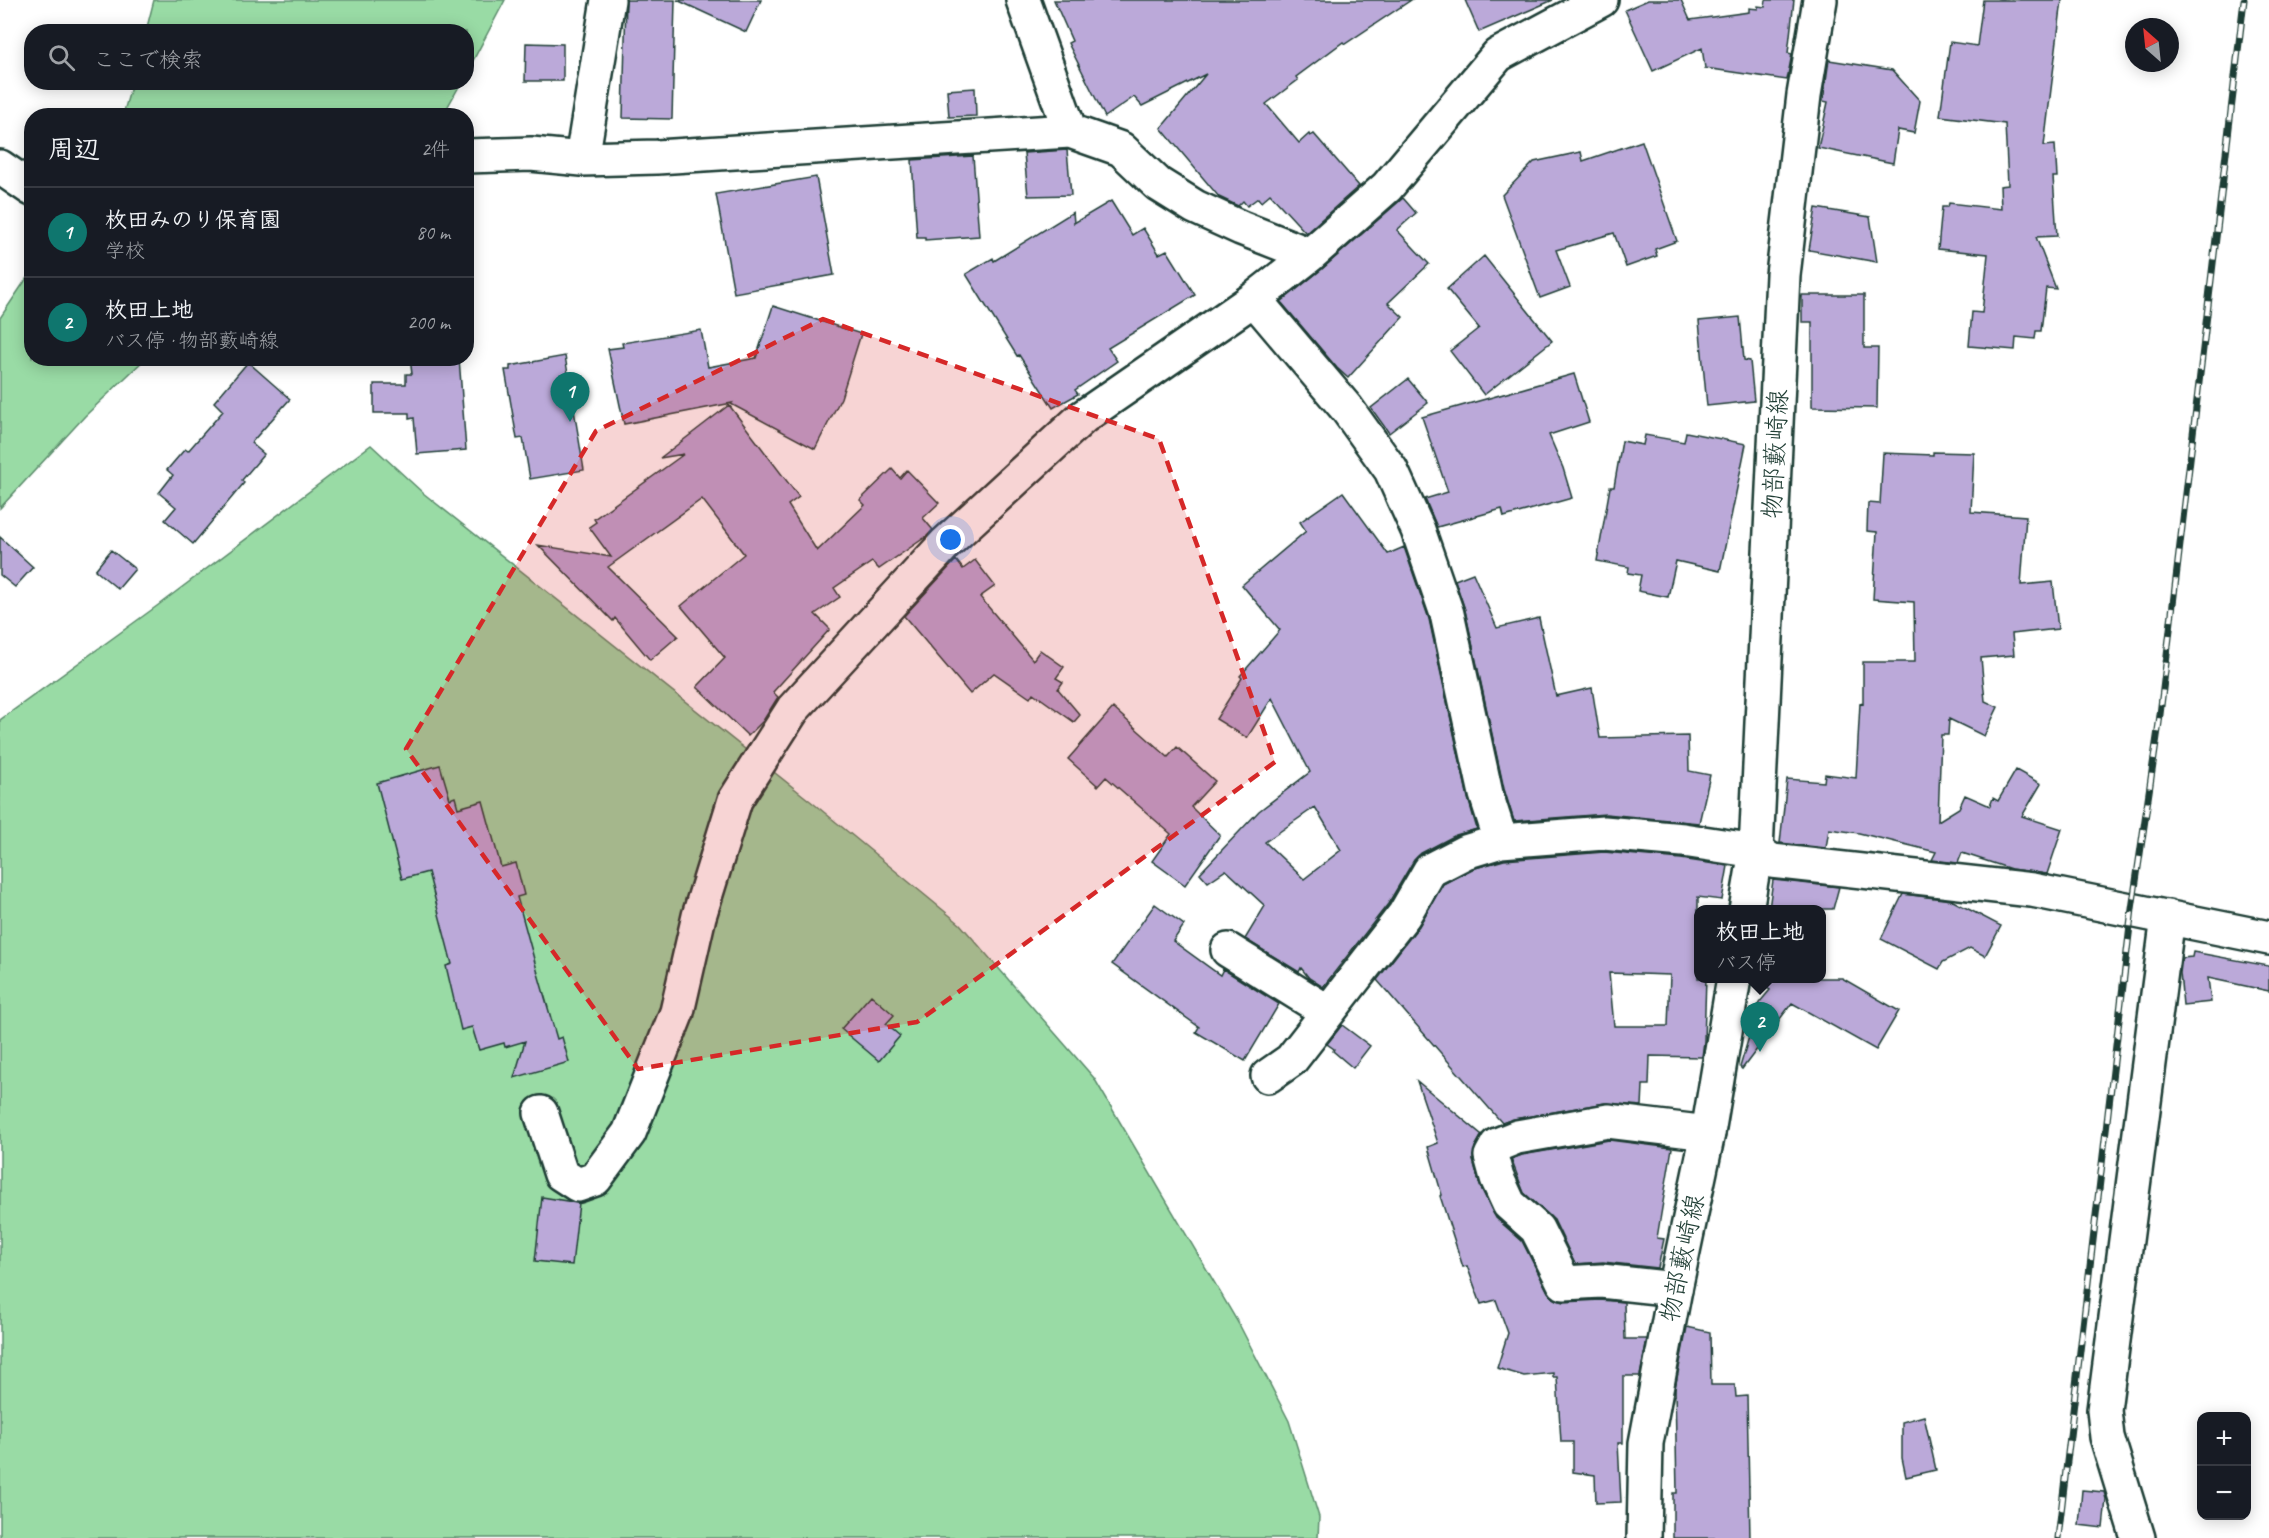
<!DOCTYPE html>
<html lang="ja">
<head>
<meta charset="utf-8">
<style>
	:root { --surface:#171b24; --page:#20242c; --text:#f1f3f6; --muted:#9ea1a6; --line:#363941; --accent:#0f766e }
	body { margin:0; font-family:Caveat,"Klee One",sans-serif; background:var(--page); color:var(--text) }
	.controls { position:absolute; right:18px; bottom:18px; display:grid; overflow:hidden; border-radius:12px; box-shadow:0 3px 15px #0003 }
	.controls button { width:54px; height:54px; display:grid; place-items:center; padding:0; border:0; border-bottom:2px solid var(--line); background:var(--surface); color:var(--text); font:30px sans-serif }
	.compass { position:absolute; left:2125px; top:18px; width:54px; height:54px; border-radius:50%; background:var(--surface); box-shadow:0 3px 15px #0003; rotate:333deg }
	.you { position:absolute; left:951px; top:540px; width:21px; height:21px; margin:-15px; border:4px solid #fff; border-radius:50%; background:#1a73e8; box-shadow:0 0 0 9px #1a73e833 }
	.badge { display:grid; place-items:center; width:39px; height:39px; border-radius:50%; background:var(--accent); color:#fff; font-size:20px; font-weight:700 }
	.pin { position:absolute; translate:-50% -50px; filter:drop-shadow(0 2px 3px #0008) }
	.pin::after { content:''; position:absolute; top:32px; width:21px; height:18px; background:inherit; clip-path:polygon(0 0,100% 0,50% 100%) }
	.popup { position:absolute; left:1694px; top:905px; width:132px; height:78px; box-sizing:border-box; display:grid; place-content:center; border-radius:12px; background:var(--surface); filter:drop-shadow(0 2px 4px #0005); font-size:20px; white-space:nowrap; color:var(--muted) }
	.popup b { font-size:22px; color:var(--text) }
	.popup::after { content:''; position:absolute; left:50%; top:100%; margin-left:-12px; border:12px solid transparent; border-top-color:var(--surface) }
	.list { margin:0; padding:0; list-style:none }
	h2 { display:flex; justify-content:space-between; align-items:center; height:78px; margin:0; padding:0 24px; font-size:26px }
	h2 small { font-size:20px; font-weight:400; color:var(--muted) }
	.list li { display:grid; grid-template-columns:39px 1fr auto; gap:18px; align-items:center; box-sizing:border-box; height:90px; padding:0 24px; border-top:2px solid var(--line) }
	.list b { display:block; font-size:22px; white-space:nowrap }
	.list p { margin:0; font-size:20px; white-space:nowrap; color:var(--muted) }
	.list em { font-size:20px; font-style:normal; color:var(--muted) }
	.icon { flex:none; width:33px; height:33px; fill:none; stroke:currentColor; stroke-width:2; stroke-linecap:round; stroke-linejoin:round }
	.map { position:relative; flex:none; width:2269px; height:1538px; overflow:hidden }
	.search { position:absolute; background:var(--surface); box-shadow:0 3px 15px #0003; left:24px; top:24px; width:450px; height:66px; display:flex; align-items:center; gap:15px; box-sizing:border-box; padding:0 21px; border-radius:24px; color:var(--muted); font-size:22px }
	.panel { position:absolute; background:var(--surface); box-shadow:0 3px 15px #0003; left:24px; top:108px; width:450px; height:258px; border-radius:24px }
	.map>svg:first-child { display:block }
	.green { fill:#99dba5; stroke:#5c8c6c; stroke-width:1.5 }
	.building { fill:#bba9d9; stroke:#1f3d34; stroke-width:1.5; fill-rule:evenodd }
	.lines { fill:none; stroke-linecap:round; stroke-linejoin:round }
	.minor-casing { stroke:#1f3d34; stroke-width:38 }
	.secondary-casing { stroke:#1f3d34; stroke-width:38 }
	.minor { stroke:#fff; stroke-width:33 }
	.secondary { stroke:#fff; stroke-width:33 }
	.rail-casing { stroke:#1f3d34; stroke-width:7 }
	.rail { stroke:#fff; stroke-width:4.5; stroke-dasharray:14; stroke-linecap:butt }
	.marked { fill:#d62828; fill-opacity:0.2; stroke:#d62828; stroke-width:4.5; stroke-dasharray:12 8; stroke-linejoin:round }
	.labels { text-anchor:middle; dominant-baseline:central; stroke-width:4.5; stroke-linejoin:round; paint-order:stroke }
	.street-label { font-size:26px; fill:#1f3d34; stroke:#fff }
</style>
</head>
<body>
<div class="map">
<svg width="2269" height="1538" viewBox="0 0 2269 1538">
	<rect width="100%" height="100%" fill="#fff"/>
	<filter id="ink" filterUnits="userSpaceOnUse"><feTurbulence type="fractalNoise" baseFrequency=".0167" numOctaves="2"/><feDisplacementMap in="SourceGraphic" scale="12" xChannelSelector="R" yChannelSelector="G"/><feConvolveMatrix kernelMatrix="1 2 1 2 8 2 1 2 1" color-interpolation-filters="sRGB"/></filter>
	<g filter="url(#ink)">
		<path class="green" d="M154,0H505L467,72L466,32L146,31Z
			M132,83V82L461,83L443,115H123Z
			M31,272L32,358L145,359L85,416L0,508V318Z
			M371,445L423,493L814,804L960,924L1094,1078L1240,1326L1289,1421L1319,1517L1318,1538H0V720L157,606Z"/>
		<path class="building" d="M626,0H675L672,119L623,118Z
			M677,0H761L746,32Z
			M1054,0H1411L1345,44L1343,42L1296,77L1298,80L1266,104L1299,143L1309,134L1310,136L1314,134L1359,186L1306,233L1270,194L1261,202L1258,198L1247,206L1243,201L1238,206L1219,197L1161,128L1206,74L1142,106L1134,97L1105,117L1068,43L1072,41Z
			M1465,0H1553L1479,32Z
			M1648,0H1681L1690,20L1749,12V8L1758,9V6L1765,7L1766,0H1794L1788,53L1792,54L1787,80L1705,68L1702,48L1653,71L1625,10Z
			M1983,0H2062L2044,146L2055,145L2057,177H2053L2057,236L2036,237L2056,289L2046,288L2041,331H2036L2035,339L2016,337L2015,350L1969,346L1972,312L1982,313L1988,254L1938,249L1942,207H1948L1949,203L2001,209L2000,186L2008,185L2005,124L1940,116L1950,42L1977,46Z
			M526,43L563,44V81H525Z
			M1829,60L1892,70L1920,101L1914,133L1898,130L1893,163L1818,148L1828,102L1823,101Z
			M975,88L976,116L949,117L947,90Z
			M1642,141L1677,241L1655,249L1657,256L1626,267L1614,233L1556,250L1570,287L1540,298L1502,195L1534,162L1581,152L1583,161Z
			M1067,150L1071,195L1028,196L1024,153Z
			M973,156L979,236L925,240V238H917L912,160Z
			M816,177L834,275L734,293L716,194Z
			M1403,198L1416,213L1397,230L1429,264L1388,303L1403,317L1348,378L1337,368L1281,302L1322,269Z
			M1111,201L1132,235L1143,228L1159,254L1167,250L1195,295L1108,348L1117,361L1075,390L1078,394L1053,408L1019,355L1017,356L966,274L993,258L994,261L1073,212L1074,223Z
			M1816,208L1870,217L1877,262L1809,250Z
			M1484,256L1552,341L1484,395L1450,351L1479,328L1447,289Z
			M1802,295H1864V348H1878L1877,408L1812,407V322H1802Z
			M773,306L861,334L841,398L815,449L731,404L732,403L624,424L608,349L623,347L622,343L701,330L708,367L756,358Z
			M1740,317L1744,360L1750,361L1754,401L1707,406L1699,321Z
			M565,356L584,470L530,479L523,438L517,439L505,370H510V366Z
			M410,358H459L466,450L417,454L414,418L409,419V413H374V384H406V374H412Z
			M248,362L290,399L251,443L264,454L242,480L244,483L193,544L165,520L176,507L159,493L173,475L167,470L185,449L188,451L223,411L214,402Z
			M1574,374L1589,422L1549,435L1563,468L1572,498L1504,517L1502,509L1437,527L1425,499L1448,492L1422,417Z
			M1408,379L1428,403L1389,433L1371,408Z
			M729,405L799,497L788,505L817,551L865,505L860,500L892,469L900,478L907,470L939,503L923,518L933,530L927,536L879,569L872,562L834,588L840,597L815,614L830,629L773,692L778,697L763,721L748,736L697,687L725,658L681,606L744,554L702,499L608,567L678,636L650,660L615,618L613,621L538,545L611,557L589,527L596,522L594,519L684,454L660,458Z
			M1686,432L1746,444L1720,571L1676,561L1668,597L1638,591L1641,575L1628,573L1629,567L1597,561L1610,487H1614L1622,441L1643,445L1645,435L1684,442Z
			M1933,452L1974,453L1971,512L2026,516L2021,585L2053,582L2058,629L2012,634L2014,655L1981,658L1985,701L1998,707L1984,736L1949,719L1948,735H1941L1938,821L1959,808L1965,795L1990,806L1993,798L1998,801L2016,770L2041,784L2022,816L2062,829L2047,874L2011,869L1962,853L1958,863L1932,860L1936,852L1859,833L1829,829L1826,848L1780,843L1787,779L1824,782L1825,774L1856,778L1860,703L1863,704V662H1915L1914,602L1873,599L1877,532L1867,531L1868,503L1880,504L1883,453L1933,455Z
			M1343,492L1388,554L1404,547L1429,619L1468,798L1477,829L1456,835L1421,853L1414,860L1388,904L1323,987L1309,978L1301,968L1299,972L1245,939L1265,906L1226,870L1208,882L1200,873L1259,811L1310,772L1272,698L1247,738L1216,719L1242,678L1240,676L1280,630L1242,585L1306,531L1300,522ZM1315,807L1341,850L1304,879L1265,842Z
			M0,537L33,567L15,587L0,575Z
			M111,550L135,569L118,589L95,570Z
			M956,560L963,569L975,560L995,586L980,597L1033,660L1040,650L1064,667L1056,678L1063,682L1058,689L1080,715L1074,722L1033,693L1030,698L994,673L970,694L904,616Z
			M1473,573L1497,628L1539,618L1556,696L1592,688L1600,738L1688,736L1689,771L1710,775L1699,823L1606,814L1514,821L1504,789L1465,610L1455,580Z
			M1113,708L1168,757L1177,747L1215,781L1191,807L1220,835L1185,885L1152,861L1171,834L1106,777L1098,786L1068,759Z
			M440,765L450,799L455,797L458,808L483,801L501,867L516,863L524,895L517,897L537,970L557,1039L562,1037L569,1062L514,1078L525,1041L505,1047L504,1043L479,1050L472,1027L461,1030L446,966L452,964L428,872L402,879L377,783Z
			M1604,852L1681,859L1728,866L1722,900L1698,897V978H1706L1704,1041L1702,1057L1650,1056L1649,1085H1643L1642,1106L1605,1103L1514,1119L1502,1123L1377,980L1419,926L1443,884L1472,869L1504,860ZM1609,973L1670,975L1668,1026H1614Z
			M1773,880L1839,887L1833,909H1769Z
			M1903,894L1951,900L2001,926L1985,956L1970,948L1943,962L1939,969L1881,939Z
			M1155,904L1184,925L1173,941L1220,975L1223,969L1279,1004L1245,1061L1196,1032L1199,1027L1112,964Z
			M2193,952L2269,966V991L2208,978L2211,1002L2183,1005L2180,973L2182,958L2192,957Z
			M1752,978H1842L1899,1011L1876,1050L1792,1003L1742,1069L1740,1067L1759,1003L1770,990Z
			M871,995L894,1015L886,1024L900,1036L879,1061L841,1029Z
			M1342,1025L1370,1046L1353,1068L1333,1051L1334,1049L1327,1044Z
			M1417,1081L1482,1135L1475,1147L1473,1160L1480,1186L1496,1218L1522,1241L1548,1292L1554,1299L1564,1302L1600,1300L1624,1302L1625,1339H1647L1640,1376H1623V1443H1618L1621,1502L1596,1503L1595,1475L1573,1472V1442H1561L1557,1377H1553V1373L1524,1376L1497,1368L1508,1333L1496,1300L1481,1304L1467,1266L1463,1267L1440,1196L1442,1195L1428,1147L1438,1143Z
			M1609,1140L1672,1148L1657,1238L1664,1239L1658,1268L1603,1262L1575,1264L1554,1220L1524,1193L1511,1159L1522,1155Z
			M542,1197L579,1203L572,1265L535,1261Z
			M1687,1327L1710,1332L1711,1385H1735L1736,1397L1747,1396L1750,1538H1673V1493H1677L1675,1388Z
			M1924,1416L1936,1470L1906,1477L1902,1458V1422Z
			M2082,1490L2104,1492L2106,1499L2103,1528L2079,1525Z"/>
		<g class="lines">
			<defs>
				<path id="minor" d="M1023,0L1070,131
					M466,156L531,154L582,159L657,157L1070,131L1121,149L1158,184L1195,207L1241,228L1310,255
					M582,159L608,0
					M0,167L32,189
					M1254,299L1347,409L1391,470L1418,530L1447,614L1486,794L1501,841
					M1228,950L1328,1012
					M1268,1076L1291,1060L1404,915L1430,870L1465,852L1501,841L1604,833L1683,840L1756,851L1772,861L2032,890L2269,938
					M541,1113L561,1174L578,1185L595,1179L629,1133L677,1012L699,916L735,800L793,709L945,544L1083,417L1254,299L1310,255L1387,187L1498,55L1601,0
					M1675,1289L1601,1281L1564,1283L1537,1229L1509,1204L1497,1178L1491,1156L1497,1145L1517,1137L1608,1121L1708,1133
					M2138,1538L2107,1437L2104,1410L2168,917"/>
				<path id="secondary" d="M1746,910L1756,851L1783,275L1804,95L1820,0
					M1644,1538L1646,1443L1675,1289L1708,1133L1734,978"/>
			</defs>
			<use href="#minor" class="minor-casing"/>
			<use href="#secondary" class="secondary-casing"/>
			<use href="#minor" class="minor"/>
			<use href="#secondary" class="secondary"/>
			<defs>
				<path id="rail" d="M2058,1538L2132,909L2159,723L2244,0"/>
			</defs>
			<use href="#rail" class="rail-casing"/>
			<use href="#rail" class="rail"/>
		</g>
	</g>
	<path class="marked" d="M823,319L1159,439L1275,762L917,1022L638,1069L406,749L596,431Z"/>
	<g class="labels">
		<g class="street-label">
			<text transform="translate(1775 454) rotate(-87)">物部藪崎線</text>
			<text transform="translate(1682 1258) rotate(-78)">物部藪崎線</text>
		</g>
	</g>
</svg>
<div class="controls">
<button>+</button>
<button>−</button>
</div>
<svg class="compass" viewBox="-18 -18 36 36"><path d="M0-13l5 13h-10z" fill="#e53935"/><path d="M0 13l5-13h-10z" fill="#9ea1a6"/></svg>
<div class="you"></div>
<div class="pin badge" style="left:570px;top:422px">1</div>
<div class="pin badge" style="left:1760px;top:1052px">2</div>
<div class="popup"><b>枚田上地</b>バス停</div>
<div class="search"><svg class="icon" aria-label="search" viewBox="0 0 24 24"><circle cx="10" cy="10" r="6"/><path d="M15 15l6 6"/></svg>ここで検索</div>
<section class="panel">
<h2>周辺<small>2件</small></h2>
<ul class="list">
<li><span class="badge">1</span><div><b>枚田みのり保育園</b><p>学校</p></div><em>80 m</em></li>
<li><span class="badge">2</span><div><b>枚田上地</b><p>バス停 · 物部藪崎線</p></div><em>200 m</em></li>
</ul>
</section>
</div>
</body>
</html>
